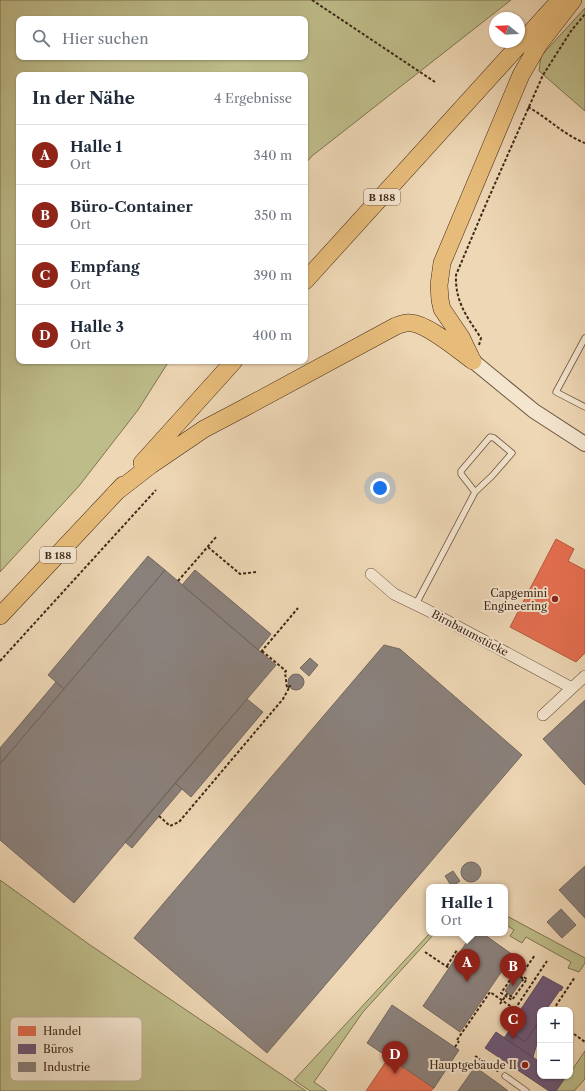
<!DOCTYPE html>
<html lang="de">
<head>
<meta charset="utf-8">
<style>
	:root { --surface:#fff; --page:#f6f6f7; --text:#1f2937; --muted:#747a83; --line:#e0e1e3; --accent:#8f2418 }
	body { margin:0; font-family:"Libre Caslon Text",serif; background:var(--page); color:var(--text) }
	.controls { position:absolute; right:12px; bottom:12px; display:grid; overflow:hidden; border-radius:8px; box-shadow:0 1px 3px #0004 }
	.controls button { width:36px; height:36px; display:grid; place-items:center; padding:0; border:0; border-bottom:1px solid var(--line); background:var(--surface); color:var(--text); font:20px sans-serif }
	.compass { position:absolute; left:489px; top:12px; width:36px; height:36px; border-radius:50%; background:var(--surface); box-shadow:0 1px 3px #0004; rotate:288deg }
	.you { position:absolute; left:380px; top:488px; width:14px; height:14px; margin:-10px; border:3px solid #fff; border-radius:50%; background:#1a73e8; box-shadow:0 0 0 6px #1a73e833 }
	.badge { display:grid; place-items:center; width:26px; height:26px; border-radius:50%; background:var(--accent); color:#fff; font-size:13px; font-weight:700 }
	.pin { position:absolute; translate:-50% -33px; filter:drop-shadow(0 1px 2px #0008) }
	.pin::after { content:''; position:absolute; top:21px; width:14px; height:12px; background:inherit; clip-path:polygon(0 0,100% 0,50% 100%) }
	.popup { position:absolute; left:426px; top:884px; width:82px; height:52px; box-sizing:border-box; display:grid; place-content:center; border-radius:8px; background:var(--surface); filter:drop-shadow(0 1px 3px #0005); font-size:13px; white-space:nowrap; color:var(--muted) }
	.popup b { font-size:15px; color:var(--text) }
	.popup::after { content:''; position:absolute; left:50%; top:100%; margin-left:-8px; border:8px solid transparent; border-top-color:var(--surface) }
	.list { margin:0; padding:0; list-style:none }
	h2 { display:flex; justify-content:space-between; align-items:center; height:52px; margin:0; padding:0 16px; font-size:17px }
	h2 small { font-size:13px; font-weight:400; color:var(--muted) }
	.list li { display:grid; grid-template-columns:26px 1fr auto; gap:12px; align-items:center; box-sizing:border-box; height:60px; padding:0 16px; border-top:1px solid var(--line) }
	.list b { display:block; font-size:15px; white-space:nowrap }
	.list p { margin:0; font-size:13px; white-space:nowrap; color:var(--muted) }
	.list em { font-size:13px; font-style:normal; color:var(--muted) }
	.icon { flex:none; width:22px; height:22px; fill:none; stroke:currentColor; stroke-width:2; stroke-linecap:round; stroke-linejoin:round }
	.map { position:relative; flex:none; width:585px; height:1091px; overflow:hidden }
	.search { position:absolute; background:var(--surface); box-shadow:0 1px 3px #0004; left:16px; top:16px; width:292px; height:44px; display:flex; align-items:center; gap:10px; box-sizing:border-box; padding:0 14px; border-radius:8px; color:var(--muted); font-size:15px }
	.panel { position:absolute; background:var(--surface); box-shadow:0 1px 3px #0004; left:16px; top:72px; width:292px; height:292px; border-radius:8px }
	.map>svg:first-child { display:block }
	.green { fill:#bebd8a; stroke:#7f7351; fill-rule:evenodd }
	.shops { fill:#e76f51; stroke:#b55a40 }
	.offices { fill:#6d597a; stroke:#604b5d }
	.industry { fill:#8a817c; stroke:#74675e }
	.lines { fill:none; stroke-linecap:round; stroke-linejoin:round }
	.service-casing { stroke:#6c543f; stroke-width:7 }
	.minor-casing { stroke:#6c543f; stroke-width:12 }
	.tertiary-casing { stroke:#6c543f; stroke-width:16 }
	.primary-casing { stroke:#402918; stroke-width:18 }
	.path { stroke:#402918; stroke-width:2; stroke-dasharray:3 2; stroke-linecap:butt }
	.service { stroke:#f4e5cf; stroke-width:5.5 }
	.minor { stroke:#f4e5cf; stroke-width:11 }
	.tertiary { stroke:#f4e5cf; stroke-width:14 }
	.primary { stroke:#e7bc7a; stroke-width:17 }
	.poi-dot { fill:#8f2418; stroke:#f4e5cf; stroke-width:1.5 }
	.labels { text-anchor:middle; dominant-baseline:central; stroke-width:4; stroke-linejoin:round; paint-order:stroke }
	.shield { fill:#f4e5cf; stroke:#76614f; stroke-width:1 }
	.shield-label { font-size:10px; font-weight:bold; fill:#402918 }
	.poi-label { font-size:11px; fill:#402918; stroke:#f4e5cf; text-anchor:end }
	.street-label { font-size:11px; fill:#402918; stroke:#f4e5cf }
	.key { fill:#f4e5cf; stroke:#bead98; stroke-width:1 }
	.key-label { font-size:11px; fill:#402918 }
</style>
</head>
<body>
<div class="map">
<svg width="585" height="1091" viewBox="0 0 585 1091">
	<rect width="100%" height="100%" fill="#eed7b5"/>
	<filter id="stains"><feTurbulence type="fractalNoise" baseFrequency=".005" numOctaves="4"/><feColorMatrix values="0 0 0 0 .2 0 0 0 0 .09 0 0 0 0 .02 0 0 0 .5 -.17"/></filter>
	<radialGradient id="worn" r=".72"><stop offset=".6" stop-color="#630" stop-opacity="0"/><stop offset="1" stop-color="#630" stop-opacity=".3"/></radialGradient>
	<path class="green" d="M0,0H511L312,156L305,164V75H19V361H169L138,410L79,486L0,572ZM19,19H305V57H19Z
		M585,8V111L539,71L541,56Z
		M0,880L90,945L306,1091H0Z
		M505,915L585,958V963L579,972L568,968L571,962L526,937L522,943L510,936L514,930L505,924Z
		M430,933H435L363,1012L314,1082L327,1091H310L294,1080Z
		M585,1051V1079L574,1091H556L562,1076H570V1073Z"/>
	<path class="shops" d="M556,539L574,549L568,561L585,570V653L576,662L510,627Z
		M389,1057L434,1088L431,1091H366Z"/>
	<path class="offices" d="M543,976L563,987L561,991L560,990L546,1010H540V1020L525,1042L507,1030Z
		M539,1021L540,1041L538,1040L533,1057L504,1038L509,1031L525,1042Z
		M496,1032L540,1062V1076H562L565,1078L556,1091H549L485,1048Z"/>
	<path class="industry" d="M148,556L165,570L64,689L48,675Z
		M165,570L276,665L74,903L0,840V764Z
		M195,570L271,634L258,650L182,585Z
		M384,645L400,649L522,755L267,1053L134,938Z
		M310,658L318,665L309,676L300,668Z
		M288 682a8 8 0 1 1 16 0a8 8 0 1 1-16 0Z
		M56,682L64,689L0,764V748Z
		M247,699L263,712L191,797L175,783Z
		M585,700V785L543,739Z
		M175,783L182,789L132,848L125,842Z
		M461 872a10 10 0 1 1 20 0a10 10 0 1 1-20 0Z
		M585,866V918L559,890Z
		M453,871L460,881L452,887L445,876Z
		M561,909L576,925L562,938L547,922Z
		M473,933H482L513,955L460,1032L423,1006Z
		M516,975L523,979L511,996L505,991Z
		M392,1005L459,1050L434,1088L367,1043Z
		M475,1067L499,1084L508,1091H458Z"/>
	<g class="lines">
		<defs>
			<path id="service" d="M585,338L556,392L585,407
				M416,604L475,492L492,476L512,453L494,438L490,437L461,471V474L475,492
				M505,1076L526,1091"/>
			<path id="minor" d="M371,574L394,594L427,610L572,688L585,676
				M543,715L572,688"/>
			<path id="tertiary" d="M473,361L534,411L585,444"/>
			<path id="primary" d="M305,281L560,0
				M472,360L461,337L442,309L440,300L439,285L442,263L521,75L539,44L573,0
				M142,463L234,361
				M115,493L151,465L204,429L244,408L396,326C401,324 406,322 411,323C428,324 459,351 473,361
				M0,616L123,485"/>
		</defs>
		<use href="#service" class="service-casing"/>
		<use href="#minor" class="minor-casing"/>
		<use href="#tertiary" class="tertiary-casing"/>
		<use href="#primary" class="primary-casing"/>
		<path class="path" d="M312,0L435,82
			M528,107C548,118 564,135 585,143
			M479,345L481,338C467,317 455,302 456,275L486,204L543,75L571,31L585,14
			M208,547L240,574L256,572
			M178,581L217,536
			M261,652L298,608
			M0,661L156,490
			M159,816L170,826L179,822L283,699L290,686L287,688L285,672L286,671L262,651
			M425,952L449,968
			M447,966L457,950
			M515,973L527,979L512,1000L501,993Z
			M518,973V975L524,979L522,981
			M521,975L535,955
			M500,1004L507,994L512,997V995
			M515,1009L547,961
			M553,1010L575,977
			M570,1031L585,1042
			M457,1040L490,992L519,1012
			M455,1047L459,1041
			M475,1056L499,1072"/>
		<use href="#service" class="service"/>
		<use href="#minor" class="minor"/>
		<use href="#tertiary" class="tertiary"/>
		<use href="#primary" class="primary"/>
	</g>
	<g class="poi-dot">
		<circle cx="555" cy="599" r="4"/>
		<circle cx="525" cy="1065" r="4"/>
	</g>
	<g class="labels">
		<g class="shield">
			<rect x="364" y="189" width="36" height="16" rx="3"/>
			<rect x="40" y="547" width="36" height="16" rx="3"/>
		</g>
		<g class="shield-label">
			<text x="382" y="197">B 188</text>
			<text x="58" y="555">B 188</text>
		</g>
		<g class="poi-label">
			<text x="547" y="593">Capgemini<tspan x="547" dy="13">Engineering</tspan></text>
			<text x="517" y="1065">Hauptgebäude II</text>
		</g>
		<g class="street-label">
			<text transform="translate(470 633) rotate(28)">Birnbaumstücke</text>
		</g>
	</g>
	<rect x="10" y="1017" width="132" height="64" rx="6" class="key"/>
	<rect x="18" y="1026" width="18" height="10" fill="#e76f51"/>
	<rect x="18" y="1044" width="18" height="10" fill="#6d597a"/>
	<rect x="18" y="1062" width="18" height="10" fill="#8a817c"/>
	<g class="key-label">
		<text x="43" y="1035">Handel</text>
		<text x="43" y="1053">Büros</text>
		<text x="43" y="1071">Industrie</text>
	</g>
	<rect width="100%" height="100%" filter="url(#stains)"/>
	<rect width="100%" height="100%" fill="url(#worn)"/>
</svg>
<div class="controls">
<button>+</button>
<button>−</button>
</div>
<svg class="compass" viewBox="-18 -18 36 36"><path d="M0-13l5 13h-10z" fill="#e53935"/><path d="M0 13l5-13h-10z" fill="#747a83"/></svg>
<div class="you"></div>
<div class="pin badge" style="left:467px;top:982px">A</div>
<div class="popup"><b>Halle 1</b>Ort</div>
<div class="pin badge" style="left:513px;top:986px">B</div>
<div class="pin badge" style="left:513px;top:1039px">C</div>
<div class="pin badge" style="left:395px;top:1074px">D</div>
<div class="search"><svg class="icon" aria-label="search" viewBox="0 0 24 24"><circle cx="10" cy="10" r="6"/><path d="M15 15l6 6"/></svg>Hier suchen</div>
<section class="panel">
<h2>In der Nähe<small>4 Ergebnisse</small></h2>
<ul class="list">
<li><span class="badge">A</span><div><b>Halle 1</b><p>Ort</p></div><em>340 m</em></li>
<li><span class="badge">B</span><div><b>Büro-Container</b><p>Ort</p></div><em>350 m</em></li>
<li><span class="badge">C</span><div><b>Empfang</b><p>Ort</p></div><em>390 m</em></li>
<li><span class="badge">D</span><div><b>Halle 3</b><p>Ort</p></div><em>400 m</em></li>
</ul>
</section>
</div>
</body>
</html>
